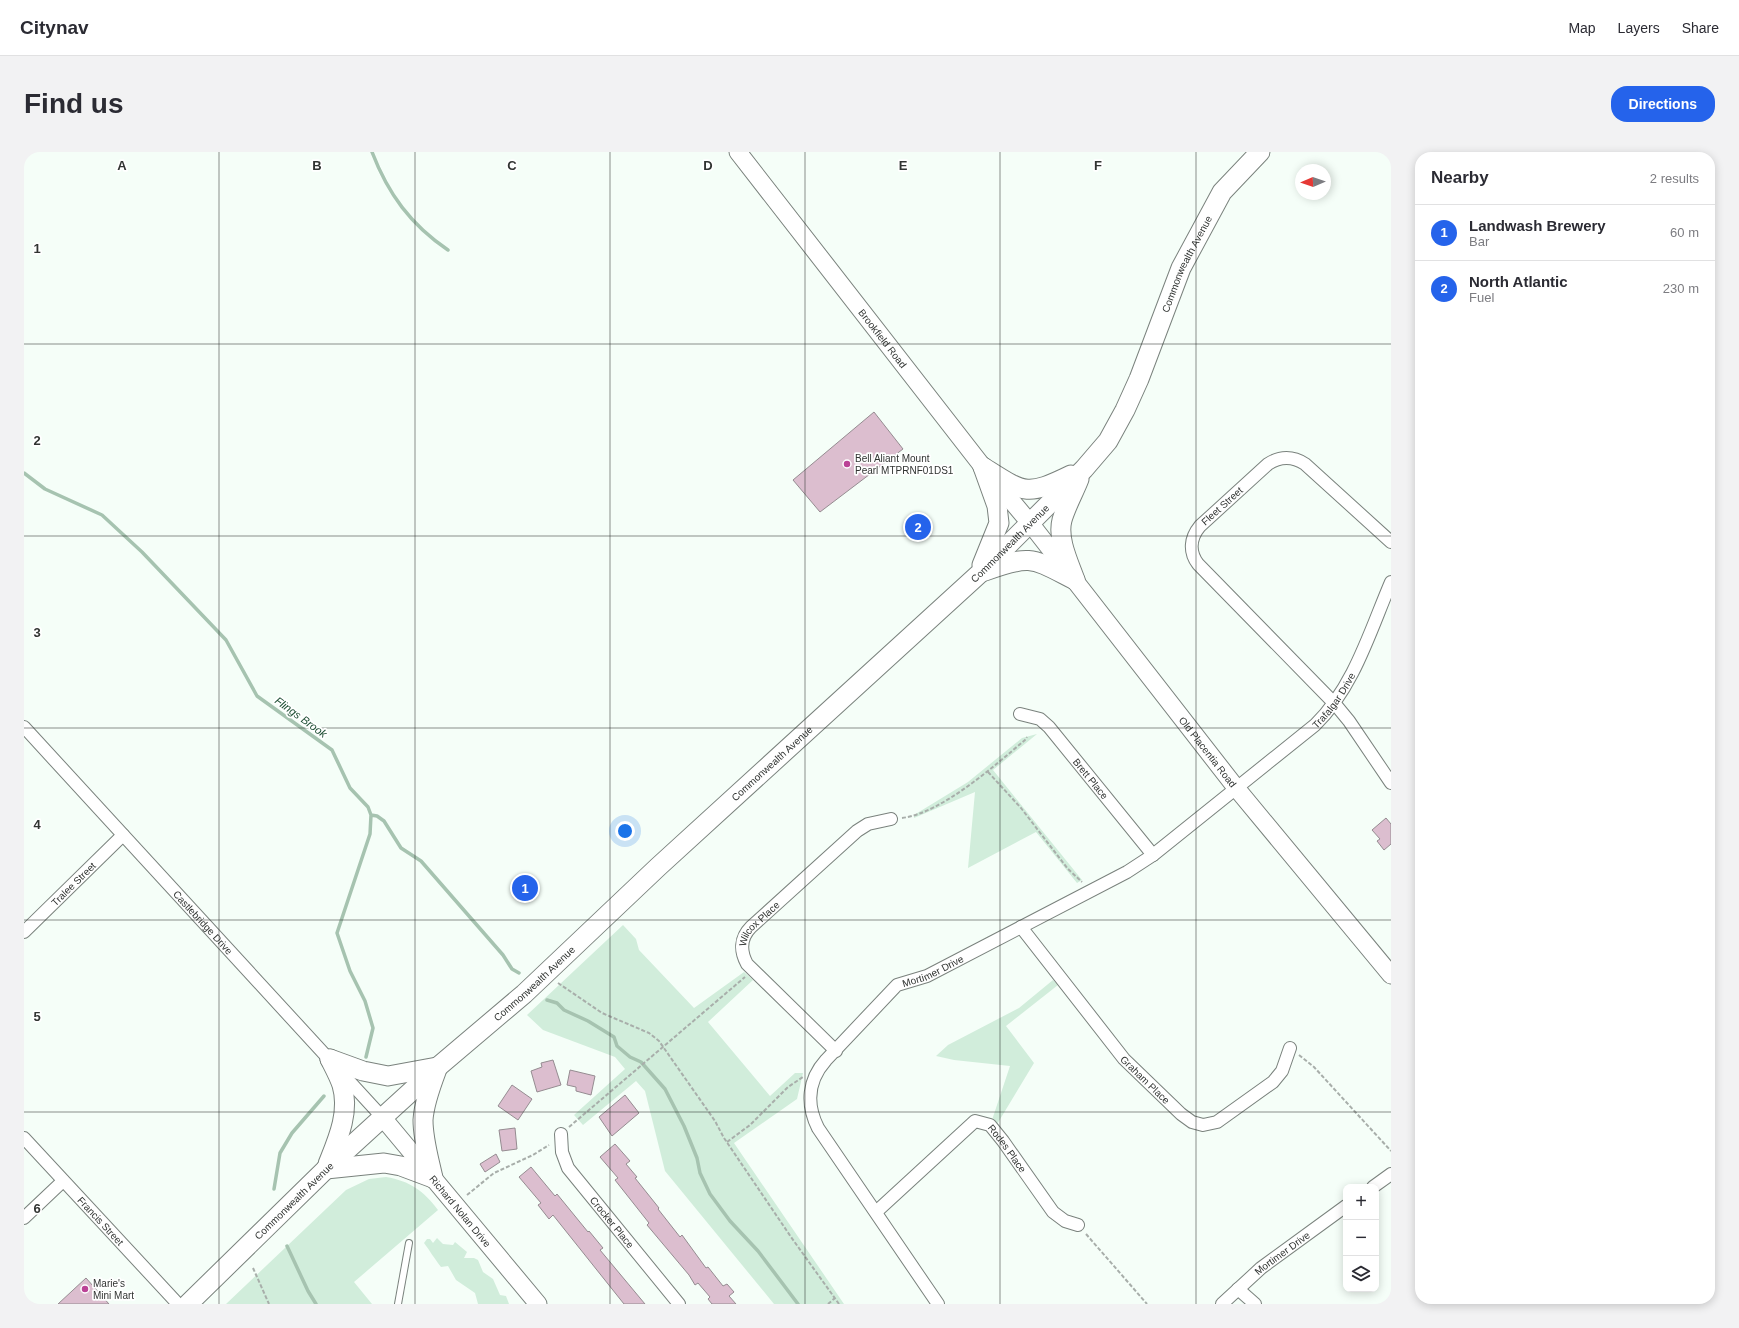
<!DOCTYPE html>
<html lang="en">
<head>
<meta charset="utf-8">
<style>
	:root { --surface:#fff; --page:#f2f2f3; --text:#2b2b33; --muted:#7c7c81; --line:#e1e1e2; --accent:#2563eb }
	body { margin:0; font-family:Helvetica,sans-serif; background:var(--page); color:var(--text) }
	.controls { position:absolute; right:12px; bottom:12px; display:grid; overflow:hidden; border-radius:8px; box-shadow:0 2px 10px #0003 }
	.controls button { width:36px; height:36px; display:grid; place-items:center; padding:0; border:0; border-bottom:1px solid var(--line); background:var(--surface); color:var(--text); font:20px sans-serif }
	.compass { position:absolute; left:1271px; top:12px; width:36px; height:36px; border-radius:50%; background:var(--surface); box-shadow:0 2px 10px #0003; rotate:268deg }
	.you { position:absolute; left:601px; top:679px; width:14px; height:14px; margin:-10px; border:3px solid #fff; border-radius:50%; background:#1a73e8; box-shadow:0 0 0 6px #1a73e833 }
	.badge { display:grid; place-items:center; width:26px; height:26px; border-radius:50%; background:var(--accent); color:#fff; font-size:13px; font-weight:700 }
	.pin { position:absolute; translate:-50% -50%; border:2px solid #fff; box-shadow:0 1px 4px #0006 }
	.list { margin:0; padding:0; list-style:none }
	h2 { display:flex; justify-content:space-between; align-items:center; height:52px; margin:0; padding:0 16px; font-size:17px }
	h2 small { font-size:13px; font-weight:400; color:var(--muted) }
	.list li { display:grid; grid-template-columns:26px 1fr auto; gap:12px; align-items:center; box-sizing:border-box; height:56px; padding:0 16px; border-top:1px solid var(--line) }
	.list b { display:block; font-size:15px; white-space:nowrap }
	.list p { margin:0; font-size:13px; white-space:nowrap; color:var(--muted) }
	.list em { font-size:13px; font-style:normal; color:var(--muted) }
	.icon { flex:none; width:22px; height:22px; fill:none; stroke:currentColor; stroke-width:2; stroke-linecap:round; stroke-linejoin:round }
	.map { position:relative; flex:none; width:1367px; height:1152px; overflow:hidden; border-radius:16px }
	header { display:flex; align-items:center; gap:24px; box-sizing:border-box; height:56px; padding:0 20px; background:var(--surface); border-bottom:1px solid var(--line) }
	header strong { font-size:19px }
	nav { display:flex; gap:22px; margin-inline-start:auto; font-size:14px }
	.intro { display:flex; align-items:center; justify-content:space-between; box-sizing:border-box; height:96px; padding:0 24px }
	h1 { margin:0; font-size:28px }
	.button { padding:10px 18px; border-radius:16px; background:var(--accent); color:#fff; font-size:14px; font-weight:700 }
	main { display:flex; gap:24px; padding:0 24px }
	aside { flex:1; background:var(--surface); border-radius:16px; box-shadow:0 2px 10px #0003 }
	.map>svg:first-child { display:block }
	.green { fill:#d1eddb }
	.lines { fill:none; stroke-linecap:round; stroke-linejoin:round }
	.stream { stroke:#a6c3b0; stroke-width:3.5 }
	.building { fill:#dcbecf; stroke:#958c91 }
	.service-casing { stroke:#7a827d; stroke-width:8 }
	.minor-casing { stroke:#7a827d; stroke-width:14 }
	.secondary-casing { stroke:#7a827d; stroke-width:19 }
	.primary-casing { stroke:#7a827d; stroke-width:21 }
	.path { stroke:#a8aeaa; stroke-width:2; stroke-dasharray:4 2; stroke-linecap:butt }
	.service { stroke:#fff; stroke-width:6 }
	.minor { stroke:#fff; stroke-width:12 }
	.secondary { stroke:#fff; stroke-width:17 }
	.primary { stroke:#fff; stroke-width:19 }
	.grid { fill:none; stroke:#313432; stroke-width:1; stroke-opacity:0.55 }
	.poi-dot { fill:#bb4296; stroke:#fff; stroke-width:1.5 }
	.labels { text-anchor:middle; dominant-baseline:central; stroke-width:3.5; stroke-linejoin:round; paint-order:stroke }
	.street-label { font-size:10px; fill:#313432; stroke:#fff }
	.poi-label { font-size:10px; fill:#313432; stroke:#fff; text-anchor:start }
	.water-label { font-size:11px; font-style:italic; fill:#1e4f34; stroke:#fff }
	.grid-label { font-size:13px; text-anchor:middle; font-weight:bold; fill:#313432; stroke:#fff; stroke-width:3.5; stroke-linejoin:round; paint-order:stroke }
</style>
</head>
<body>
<header>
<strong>Citynav</strong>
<nav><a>Map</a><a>Layers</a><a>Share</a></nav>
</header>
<div class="intro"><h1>Find us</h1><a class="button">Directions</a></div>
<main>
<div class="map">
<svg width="1367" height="1152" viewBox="0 0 1367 1152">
	<rect width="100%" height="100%" fill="#f5fef8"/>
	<path class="green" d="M1013,582L969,618L1058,728L1053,731L1012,680L944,716L951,640L890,666V663L944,630L998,586Z
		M599,773L612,787L615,798L670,856L720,820L729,828L684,870L746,944L771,921H779L773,947L710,991L820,1152H750L641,1019L621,939L612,929L559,973L550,963L601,917L591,905L519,878L503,863Z
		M1029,828L1034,833L982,874L1010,911L972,974L967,971L986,914L930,908L912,904L924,893L995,856Z
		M362,1025C386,1029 400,1039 414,1058L330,1130L348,1152H202L322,1038L345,1027Z
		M413,1086L419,1092L429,1093L431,1090L443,1100L440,1106H450L454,1108L459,1120L469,1127L476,1143L482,1144L485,1152H454L451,1141L432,1128L424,1114L417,1115C410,1106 406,1099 400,1091L403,1087H406L409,1091Z"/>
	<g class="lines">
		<path class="stream" d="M348,0C364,42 387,73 424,98
			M0,321L21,337L78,363L118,400L202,488L233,544L308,598L326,636L344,655L347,663L346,682L313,781L326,819L341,849L349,876L342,905
			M347,663L353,664L360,669L377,696L397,709L479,803L488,817L495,821
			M523,848L533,851L540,858L564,869L590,885L593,894L606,905L617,910L641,937L660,974L673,1006L676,1021L686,1042L706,1069L734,1099L774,1152
			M250,1037L256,1001L268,981L300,944
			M263,1094L284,1139L292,1152"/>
	</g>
	<path class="building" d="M850,260L879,297L796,360L769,328Z
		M1362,666L1367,672V692L1360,698L1353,689L1356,687L1348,678Z
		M529,908L537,933L513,940L507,919L518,915L517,911Z
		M546,918L571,924L567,943L552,939V935L543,933Z
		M488,933L508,947L494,968L474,954Z
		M601,943L615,961L588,984L575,965Z
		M491,976L493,997L478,999L475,978Z
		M591,992L606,1009L602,1012L613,1025L611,1026L635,1056L634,1057L656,1085L658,1083L682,1116L684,1115L699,1134L703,1132L710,1140L705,1144L712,1152H688L684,1147L686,1145L674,1131L671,1133L665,1123L623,1073L625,1071L591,1028L594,1026L576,1005Z
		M472,1002L476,1010L461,1020L456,1012Z
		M507,1015L531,1044L533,1042L564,1080L565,1079L579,1096L576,1098L621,1152H600L529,1063L525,1067L514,1053L517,1051L495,1025Z
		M62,1126L85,1152H34Z"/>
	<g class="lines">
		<defs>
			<path id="service" d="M374,1152L385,1091"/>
			<g id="minor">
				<path d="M1367,390L1281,312C1269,304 1256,304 1244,312L1176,374C1166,386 1165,400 1174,412L1311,552L1325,569L1367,631"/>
				<path id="s1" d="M996,562L1016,567L1025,575L1129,703"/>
				<path id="s2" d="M0,575L359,966"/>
				<path id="s3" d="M997,775L1100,907L1157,962L1168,970L1179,973L1193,970L1249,930L1258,919L1266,896"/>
				<path id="s4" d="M0,780L99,683"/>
				<path id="s5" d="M812,899L723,812C716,799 716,786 727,775L833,679L844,672L867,667"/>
				<path id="s6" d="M537,982L538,1000L544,1016L655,1152"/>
				<path id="s7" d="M0,986L154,1152"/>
				<path d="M1349,1035L1367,1022"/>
				<path id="s8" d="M852,1060L951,969L966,973L979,989L1029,1060L1041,1069L1054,1073"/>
				<path d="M0,1066L39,1029"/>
				<path d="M1214,1137L1231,1152"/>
				<path id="s9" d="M914,1152L794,976C782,952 784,928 802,908L873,833L903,824L1103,720L1129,703L1291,573C1330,535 1346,479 1367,430"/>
				<path id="s10" d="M1198,1152L1237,1116L1322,1054"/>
			</g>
			<g id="secondary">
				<path id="s11" d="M714,0L959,315L1006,371L1213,637L1367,823"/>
				<path id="s12" d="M359,966L514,1152"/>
			</g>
			<g id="primary">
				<path d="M959,315C1000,341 1002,345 1047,323"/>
				<path d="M958,413L975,371L973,354L959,315"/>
				<path d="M961,419C1008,402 1008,406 1051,428"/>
				<path d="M1051,428C1045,411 1033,387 1038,368C1042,354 1050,340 1055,327"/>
				<path d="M306,907L339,919L364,924L413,915"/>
				<path d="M304,1012C314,987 326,960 318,933C315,924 310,915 306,907"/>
				<path d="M302,1017L360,1011L377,1014L409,1026"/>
				<path d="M409,1026C405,1007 399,988 399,968C400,951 407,933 413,917"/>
				<path id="s13" d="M164,1152L302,1017L415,914L500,842L634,715L955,422L1060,317L1084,289L1101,258L1115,227L1157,116L1198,40L1236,0"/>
			</g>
		</defs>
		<use href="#service" class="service-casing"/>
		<use href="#minor" class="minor-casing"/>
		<use href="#secondary" class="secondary-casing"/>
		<use href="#primary" class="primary-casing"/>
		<path class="path" d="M964,620L997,656L1044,717L1058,730
			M878,666C918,661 970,614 1001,588L1003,585
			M534,831L578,861L625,881L635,889L691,969L700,986L767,1085L815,1152
			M1275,903L1290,915L1367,999
			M545,975L721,825
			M703,990L726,973L764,935L779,925
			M443,1043L470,1021L509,1003L525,993
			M1062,1082L1123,1152
			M229,1116L245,1152
			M804,1152L811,1146"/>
		<use href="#service" class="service"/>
		<use href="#minor" class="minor"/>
		<use href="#secondary" class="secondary"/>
		<use href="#primary" class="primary"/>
	</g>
	<path class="grid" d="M195,0V1152M391,0V1152M586,0V1152M781,0V1152M976,0V1152M1172,0V1152M0,192H1367M0,384H1367M0,576H1367M0,768H1367M0,960H1367"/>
	<g class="poi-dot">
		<circle cx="823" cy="312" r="4"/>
		<circle cx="61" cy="1137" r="4"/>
	</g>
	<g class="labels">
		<g class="street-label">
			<text stroke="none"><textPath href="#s13" startOffset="1456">Commonwealth Avenue</textPath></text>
			<text stroke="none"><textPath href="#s11" startOffset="236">Brookfield Road</textPath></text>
			<text transform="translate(1198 354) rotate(-42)">Fleet Street</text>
			<text stroke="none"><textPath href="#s13" startOffset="1120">Commonwealth Avenue</textPath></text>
			<text stroke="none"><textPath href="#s9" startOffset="916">Trafalgar Drive</textPath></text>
			<text stroke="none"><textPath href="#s11" startOffset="762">Old Placentia Road</textPath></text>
			<text stroke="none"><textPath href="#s13" startOffset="796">Commonwealth Avenue</textPath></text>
			<text stroke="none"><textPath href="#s1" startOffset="99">Brett Place</textPath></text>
			<text stroke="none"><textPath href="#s4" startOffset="69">Tralee Street</textPath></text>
			<text stroke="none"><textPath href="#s2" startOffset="265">Castlebridge Drive</textPath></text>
			<text stroke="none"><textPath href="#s5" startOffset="172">Wilcox Place</textPath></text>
			<text stroke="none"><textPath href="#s9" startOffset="428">Mortimer Drive</textPath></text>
			<text stroke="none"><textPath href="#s13" startOffset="472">Commonwealth Avenue</textPath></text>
			<text stroke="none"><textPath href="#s3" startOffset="197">Graham Place</textPath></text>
			<text stroke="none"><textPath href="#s8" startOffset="179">Rodes Place</textPath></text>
			<text stroke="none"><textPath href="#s13" startOffset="148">Commonwealth Avenue</textPath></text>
			<text stroke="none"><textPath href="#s12" startOffset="121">Richard Nolan Drive</textPath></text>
			<text stroke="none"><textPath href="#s7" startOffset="113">Francis Street</textPath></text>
			<text stroke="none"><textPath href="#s6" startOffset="105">Crocker Place</textPath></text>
			<text stroke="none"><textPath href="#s10" startOffset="79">Mortimer Drive</textPath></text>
		</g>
		<g class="poi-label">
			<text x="831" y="306">Bell Aliant Mount<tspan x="831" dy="12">Pearl MTPRNF01DS1</tspan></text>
			<text x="69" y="1131">Marie's<tspan x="69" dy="12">Mini Mart</tspan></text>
		</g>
		<g class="water-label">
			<text transform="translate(277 565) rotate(36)">Flings Brook</text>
		</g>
	</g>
	<g class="grid-label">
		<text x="98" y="18">A</text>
		<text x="293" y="18">B</text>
		<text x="488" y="18">C</text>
		<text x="684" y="18">D</text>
		<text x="879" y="18">E</text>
		<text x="1074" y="18">F</text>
		<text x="13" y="101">1</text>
		<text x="13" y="293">2</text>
		<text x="13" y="485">3</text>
		<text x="13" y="677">4</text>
		<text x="13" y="869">5</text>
		<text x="13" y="1061">6</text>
	</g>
</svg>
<div class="controls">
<button>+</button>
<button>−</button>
<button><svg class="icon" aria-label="layers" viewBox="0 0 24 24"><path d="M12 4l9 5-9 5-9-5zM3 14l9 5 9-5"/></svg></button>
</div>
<svg class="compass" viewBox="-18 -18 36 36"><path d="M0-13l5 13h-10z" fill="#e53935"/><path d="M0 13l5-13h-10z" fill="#7c7c81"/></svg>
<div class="you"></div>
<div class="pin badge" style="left:501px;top:736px">1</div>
<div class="pin badge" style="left:894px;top:375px">2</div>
</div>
<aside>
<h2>Nearby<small>2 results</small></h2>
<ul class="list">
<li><span class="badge">1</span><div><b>Landwash Brewery</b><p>Bar</p></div><em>60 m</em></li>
<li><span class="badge">2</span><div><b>North Atlantic</b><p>Fuel</p></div><em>230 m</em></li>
</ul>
</aside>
</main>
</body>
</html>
